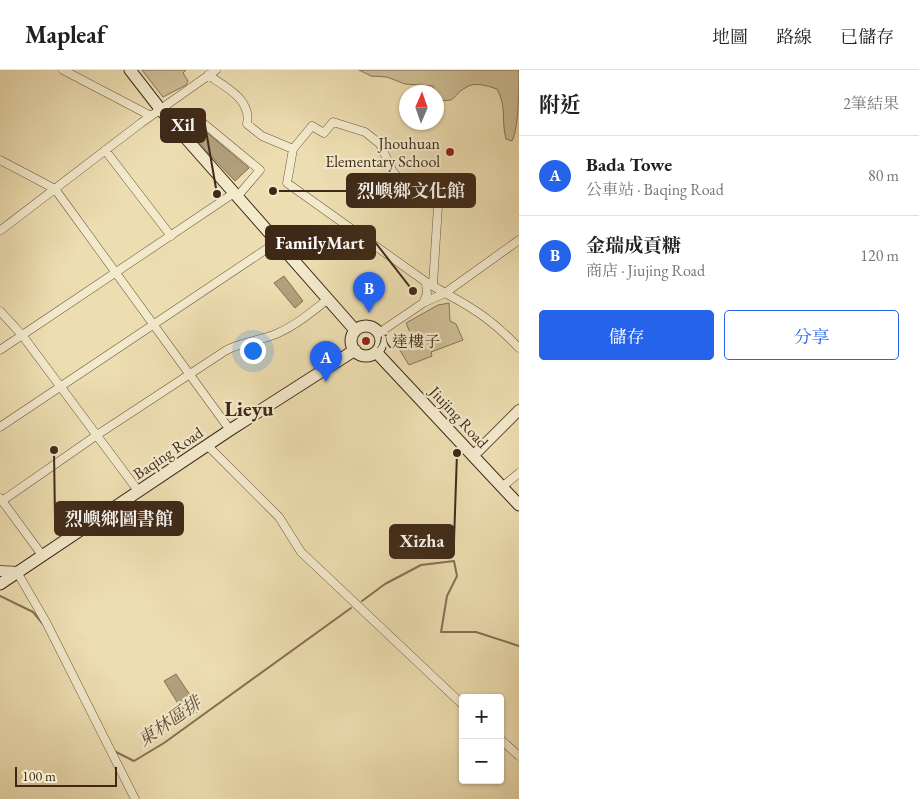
<!DOCTYPE html>
<html lang="zh-TW">
<head>
<meta charset="utf-8">
<style>
	:root { --surface:#fff; --page:#f6f6f6; --text:#202124; --muted:#757577; --line:#e0e0e0; --accent:#2563eb }
	body { margin:0; font-family:"EB Garamond","Noto Serif TC",serif; background:var(--page); color:var(--text) }
	.controls { position:absolute; right:15px; bottom:15px; display:grid; overflow:hidden; border-radius:5px; box-shadow:0 1px 4px #0004 }
	.controls button { width:45px; height:45px; display:grid; place-items:center; padding:0; border:0; border-bottom:1px solid var(--line); background:var(--surface); color:var(--text); font:25px sans-serif }
	.compass { position:absolute; left:399px; top:15px; width:45px; height:45px; border-radius:50%; background:var(--surface); box-shadow:0 1px 4px #0004; rotate:2deg }
	.scale { position:absolute; left:15px; bottom:12px; width:102px; box-sizing:border-box; padding-left:5px; border:2px solid #3e2918; border-top:0; font-size:14px; line-height:18px; white-space:nowrap; color:#3e2918; -webkit-text-stroke:4px #f3eacc; paint-order:stroke }
	.you { position:absolute; left:252px; top:280px; width:18px; height:18px; margin:-12px; border:4px solid #fff; border-radius:50%; background:#1a73e8; box-shadow:0 0 0 8px #1a73e833 }
	.badge { display:grid; place-items:center; width:32px; height:32px; border-radius:50%; background:var(--accent); color:#fff; font-size:16px; font-weight:700 }
	.pin { position:absolute; translate:-50% -41px; filter:drop-shadow(0 1px 2px #0008) }
	.pin::after { content:''; position:absolute; top:26px; width:18px; height:15px; background:inherit; clip-path:polygon(0 0,100% 0,50% 100%) }
	.list { margin:0; padding:0; list-style:none }
	h2 { display:flex; justify-content:space-between; align-items:center; height:65px; margin:0; padding:0 20px; font-size:21px }
	h2 small { font-size:16px; font-weight:400; color:var(--muted) }
	.list li { display:grid; grid-template-columns:32px 1fr auto; gap:15px; align-items:center; box-sizing:border-box; height:80px; padding:0 20px; border-top:1px solid var(--line) }
	.list b { display:block; font-size:19px; white-space:nowrap }
	.list p { margin:0; font-size:16px; white-space:nowrap; color:var(--muted) }
	.list em { font-size:16px; font-style:normal; color:var(--muted) }
	.actions { display:flex; gap:10px; padding:15px 20px }
	.actions a { flex:1; padding:11px 0; border:1px solid var(--accent); border-radius:5px; text-align:center; font-size:18px; color:var(--accent) }
	.actions .main { background:var(--accent); color:#fff }
	.map { position:relative; flex:none; width:519px; height:729px; overflow:hidden }
	header { display:flex; align-items:center; gap:30px; box-sizing:border-box; height:70px; padding:0 25px; background:var(--surface); border-bottom:1px solid var(--line) }
	header strong { font-size:24px }
	nav { display:flex; gap:28px; margin-inline-start:auto; font-size:18px }
	main { display:flex }
	aside { flex:1; background:var(--surface) }
	.map>svg:first-child { display:block }
	.green { fill:#cfbf97; stroke:#867458 }
	.water { fill:#b2a07d; stroke:#847055 }
	.lines { fill:none; stroke-linecap:round; stroke-linejoin:round }
	.stream { stroke:#847055; stroke-width:2 }
	.minor-casing { stroke:#6a563e; stroke-width:9 }
	.tertiary-casing { stroke:#6a563e; stroke-width:12 }
	.secondary-casing { stroke:#3e2918; stroke-width:13 }
	.minor { stroke:#f3eacc; stroke-width:8 }
	.tertiary { stroke:#f3eacc; stroke-width:10 }
	.secondary { stroke:#f3eacc; stroke-width:11 }
	.poi-dot { fill:#8f2418; stroke:#f3eacc; stroke-width:2 }
	.labels { text-anchor:middle; dominant-baseline:central; stroke-width:4.5; stroke-linejoin:round; paint-order:stroke }
	.poi-label { font-size:16px; fill:#3e2918; stroke:#f3eacc; text-anchor:end }
	.street-label { font-size:16px; fill:#3e2918; stroke:#f3eacc }
	.water-label { font-size:18px; font-style:italic; fill:#614d36; stroke:#f3eacc }
	.district-label { font-size:21px; font-weight:bold; fill:#3e2918; stroke:#f3eacc }
	.leader { fill:none; stroke:#3e2918; stroke-width:2 }
	.callout-dot { fill:#3e2918; stroke:#f3eacc; stroke-width:2 }
	.callout { fill:#3e2918; stroke:#3e2918; stroke-width:2 }
	.callout-label { font-size:18px; text-anchor:middle; font-weight:bold; fill:#fff }
</style>
</head>
<body>
<header>
<strong>Mapleaf</strong>
<nav><a>地圖</a><a>路線</a><a>已儲存</a></nav>
</header>
<main>
<div class="map">
<svg width="519" height="729" viewBox="0 0 519 729">
	<rect width="100%" height="100%" fill="#eddeb1"/>
	<filter id="stains"><feTurbulence type="fractalNoise" baseFrequency=".004" numOctaves="4"/><feColorMatrix values="0 0 0 0 .2 0 0 0 0 .09 0 0 0 0 .02 0 0 0 .5 -.17"/></filter>
	<radialGradient id="worn" r=".72"><stop offset=".6" stop-color="#630" stop-opacity="0"/><stop offset="1" stop-color="#630" stop-opacity=".3"/></radialGradient>
	<path class="green" d="M142,0H186L183,3L188,11L186,15L163,27Z
		M359,0H519C519,17 519,57 512,71L506,69C501,51 507,36 497,19C488,16 474,11 465,18C450,27 459,32 437,30V22H434L433,16L405,14L387,7L371,6Z
		M449,233L450,251L456,254L463,270L431,282L432,286L409,295L398,277L413,269L406,253L438,235Z"/>
	<path class="water" d="M198,55L249,98L235,111L190,64Z
		M284,206L303,231L295,238L274,213Z
		M176,604L200,640L187,648L164,611Z"/>
	<g class="lines">
		<path class="stream" d="M0,526L33,542L43,554
			M362,531L385,514L421,495L454,491L457,506L447,526L441,562H476L519,576
			M114,681L134,691L164,673L351,538"/>
		<defs>
			<path id="minor" d="M63,0L151,46
				M208,5C226,17 252,30 247,54L262,66L293,79
				M182,64L197,48L260,100L237,127
				M105,80L171,166
				M0,90L55,119L230,360
				M1,160L141,53L216,0
				M433,214L439,120L406,116L393,102L380,74L365,62L333,52L324,63L312,56L293,79L287,113L426,212L445,223L519,170
				M423,233L427,224L426,212
				M0,241L22,265L139,422
				M379,263L423,233L445,223C477,240 494,252 519,278
				M0,280L234,123
				M0,357L277,172
				M207,375L279,447L301,482L463,635
				M502,417L519,403
				M0,428L42,485
				M2,431L97,365L225,281C241,272 259,271 276,264C295,256 312,242 328,229
				M17,502L46,552L135,729
				M500,669L519,686"/>
			<path id="tertiary" d="M473,386L519,340
				M0,501L17,502"/>
			<path id="secondary" d="M130,0L161,40L355,260
				M351 271a15 15 0 1 1 30 0a15 15 0 1 1-30 0Z
				M376,282L519,435
				M0,514L230,360L355,280"/>
		</defs>
		<use href="#minor" class="minor-casing"/>
		<use href="#tertiary" class="tertiary-casing"/>
		<use href="#secondary" class="secondary-casing"/>
		<use href="#minor" class="minor"/>
		<use href="#tertiary" class="tertiary"/>
		<use href="#secondary" class="secondary"/>
	</g>
	<g class="poi-dot">
		<circle cx="450" cy="82" r="5"/>
		<circle cx="366" cy="271" r="5"/>
	</g>
	<g class="labels">
		<g class="poi-label">
			<text x="440" y="73">Jhouhuan<tspan x="440" dy="18">Elementary School</tspan></text>
			<text x="376" y="271" text-anchor="start">八達樓子</text>
		</g>
		<g class="street-label">
			<text transform="translate(459 347) rotate(47)">Jiujing Road</text>
			<text transform="translate(168 383) rotate(-34)">Baqing Road</text>
		</g>
		<g class="water-label">
			<text transform="translate(169 651) rotate(-35)">東林區排</text>
		</g>
		<g class="district-label">
			<text x="249" y="338">Lieyu</text>
		</g>
	</g>
	<path class="leader" d="M217 124L205 55M273 121L347 121M413 221L375 172M54 380L55 449M457 383L454 471"/>
	<g class="callout-dot">
		<circle cx="217" cy="124" r="5"/>
		<circle cx="273" cy="121" r="5"/>
		<circle cx="413" cy="221" r="5"/>
		<circle cx="54" cy="380" r="5"/>
		<circle cx="457" cy="383" r="5"/>
	</g>
	<g class="callout">
		<rect x="161" y="39" width="44" height="33" rx="5"/>
		<rect x="347" y="104" width="128" height="33" rx="5"/>
		<rect x="266" y="156" width="109" height="33" rx="5"/>
		<rect x="55" y="432" width="128" height="33" rx="5"/>
		<rect x="390" y="455" width="64" height="33" rx="5"/>
	</g>
	<g class="callout-label">
		<text x="183" y="61">Xil</text>
		<text x="411" y="127">烈嶼鄉文化館</text>
		<text x="320" y="179">FamilyMart</text>
		<text x="119" y="455">烈嶼鄉圖書館</text>
		<text x="422" y="477">Xizha</text>
	</g>
	<rect width="100%" height="100%" filter="url(#stains)"/>
	<rect width="100%" height="100%" fill="url(#worn)"/>
</svg>
<div class="controls">
<button>+</button>
<button>−</button>
</div>
<svg class="compass" viewBox="-18 -18 36 36"><path d="M0-13l5 13h-10z" fill="#e53935"/><path d="M0 13l5-13h-10z" fill="#757577"/></svg>
<div class="scale">100 m</div>
<div class="you"></div>
<div class="pin badge" style="left:326px;top:312px">A</div>
<div class="pin badge" style="left:369px;top:243px">B</div>
</div>
<aside>
<h2>附近<small>2筆結果</small></h2>
<ul class="list">
<li><span class="badge">A</span><div><b>Bada Towe</b><p>公車站 · Baqing Road</p></div><em>80 m</em></li>
<li><span class="badge">B</span><div><b>金瑞成貢糖</b><p>商店 · Jiujing Road</p></div><em>120 m</em></li>
</ul>
<div class="actions"><a class="main">儲存</a><a>分享</a></div>
</aside>
</main>
</body>
</html>
